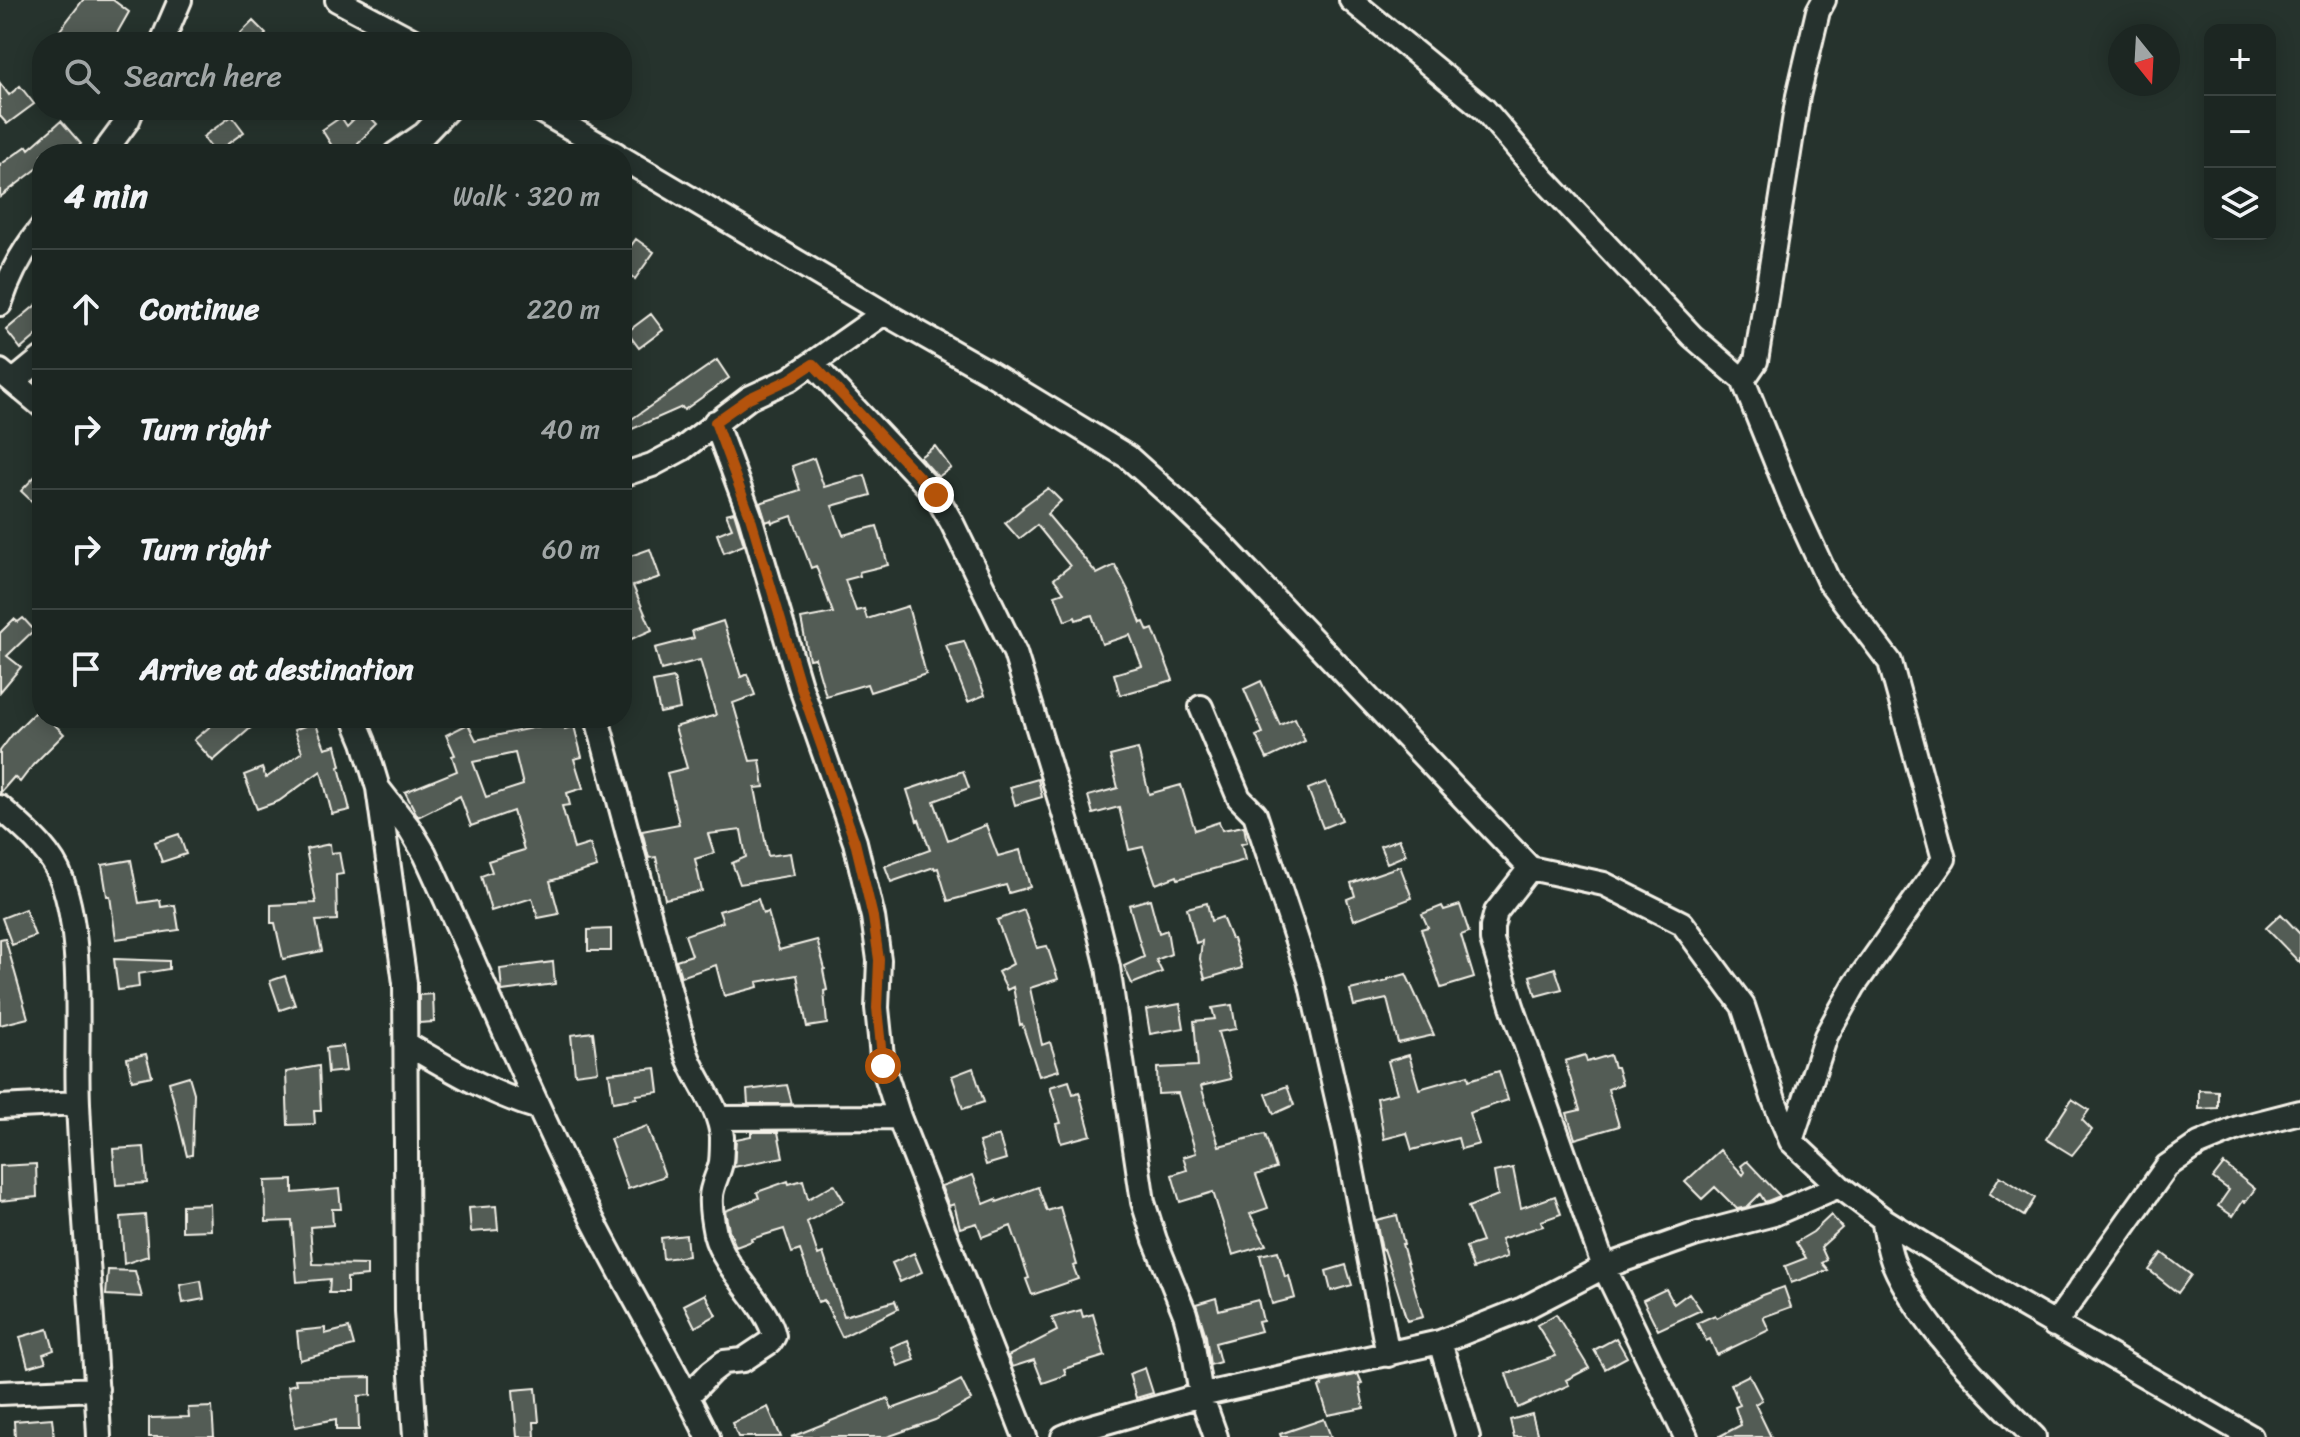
<!DOCTYPE html>
<html lang="en">
<head>
<meta charset="utf-8">
<style>
	:root { --surface:#1c2622; --page:#252e2a; --text:#f1f3f6; --muted:#a0a5a5; --line:#3a4340 }
	body { margin:0; font-family:Sriracha,sans-serif; background:var(--page); color:var(--text) }
	.controls { position:absolute; right:24px; top:24px; display:grid; overflow:hidden; border-radius:16px; box-shadow:0 4px 20px #0003 }
	.controls button { width:72px; height:72px; display:grid; place-items:center; padding:0; border:0; border-bottom:2px solid var(--line); background:var(--surface); color:var(--text); font:40px sans-serif }
	.compass { position:absolute; left:2108px; top:24px; width:72px; height:72px; border-radius:50%; background:var(--surface); box-shadow:0 4px 20px #0003; rotate:162deg }
	.stop { position:absolute; width:24px; height:24px; margin:-18px; border:6px solid #b45309; border-radius:50%; background:#fff }
	.stop.end { background:#b45309; border-color:#fff; box-shadow:0 2px 8px #0008 }
	.list { margin:0; padding:0; list-style:none }
	h2 { display:flex; justify-content:space-between; align-items:center; height:104px; margin:0; padding:0 32px; font-size:34px }
	h2 small { font-size:26px; font-weight:400; color:var(--muted) }
	.list li { display:grid; grid-template-columns:52px 1fr auto; gap:24px; align-items:center; box-sizing:border-box; height:120px; padding:0 32px; border-top:2px solid var(--line) }
	.list b { display:block; font-size:30px; white-space:nowrap }
	.list em { font-size:26px; font-style:normal; color:var(--muted) }
	.icon { flex:none; width:44px; height:44px; fill:none; stroke:currentColor; stroke-width:2; stroke-linecap:round; stroke-linejoin:round }
	.map { position:relative; flex:none; width:2300px; height:1437px; overflow:hidden }
	.search { position:absolute; background:var(--surface); box-shadow:0 4px 20px #0003; left:32px; top:32px; width:600px; height:88px; display:flex; align-items:center; gap:20px; box-sizing:border-box; padding:0 28px; border-radius:32px; color:var(--muted); font-size:30px }
	.panel { position:absolute; background:var(--surface); box-shadow:0 4px 20px #0003; left:32px; top:144px; width:600px; height:584px; border-radius:32px }
	.map>svg:first-child { display:block }
	.building { fill:#525c55; stroke:#f4f1e8; stroke-width:2; fill-rule:evenodd }
	.lines { fill:none; stroke-linecap:round; stroke-linejoin:round }
	.minor-casing { stroke:#f4f1e8; stroke-width:28 }
	.minor { stroke:#26332d; stroke-width:22 }
	.route { stroke:#b45309; stroke-width:10 }
</style>
</head>
<body>
<div class="map">
<svg width="2300" height="1437" viewBox="0 0 2300 1437">
	<rect width="100%" height="100%" fill="#26332d"/>
	<filter id="ink" filterUnits="userSpaceOnUse"><feTurbulence type="fractalNoise" baseFrequency=".0125" numOctaves="2"/><feDisplacementMap in="SourceGraphic" scale="16" xChannelSelector="R" yChannelSelector="G"/><feConvolveMatrix kernelMatrix="1 2 1 2 8 2 1 2 1" color-interpolation-filters="sRGB"/></filter>
	<g filter="url(#ink)">
		<path class="building" d="M83,0H113L129,12L112,42H51Z
			M253,21L266,34L258,42H232Z
			M0,83L9,95L20,86L34,104L7,124L0,116Z
			M363,110L377,124L358,143L365,154H337L322,130L341,117L347,126Z
			M232,116L244,132L215,153L203,137Z
			M61,121L81,144L70,154L64,148L56,154H42V165L0,197V165L27,146L29,149Z
			M636,239L654,252L635,279L622,269V258Z
			M42,300V331L21,349L6,330Z
			M651,314L663,330L639,348L627,332Z
			M717,360L729,378L684,410L682,407L630,430L626,423Z
			M935,446L951,468L938,477L920,457Z
			M814,458L824,487L865,475L871,495L832,506L843,535L877,526L888,565L859,572L860,576L845,580L856,611L864,609L867,619L908,606L926,674L870,692L867,684L826,696L815,658L809,659L801,619L833,613L816,566L811,568L792,516L772,523L771,520L766,522L760,503L800,490L792,466Z
			M42,469V511L21,491Z
			M1048,488L1061,501L1047,514L1097,574L1115,565L1129,592L1141,623L1144,622L1148,631L1153,629L1173,680L1120,695L1114,674L1142,666L1130,635L1102,644L1092,615L1076,620L1075,617L1065,621L1055,595L1064,592L1054,579L1070,566L1037,525L1019,539L1005,523L1023,508L1022,507Z
			M734,512L744,545L724,553L717,534L732,528L726,514Z
			M650,549L660,577L633,586L652,630L627,641L622,629V559Z
			M23,618L34,630L7,656L21,667L0,692V633L14,619L18,622Z
			M723,621L741,677L747,674L755,695L733,703L750,761L760,760L764,787L755,788L768,856L790,853L794,875L740,884L732,863L746,857L741,830L708,834L714,853L695,859L702,891L665,899L656,857L649,858L642,831L679,824L667,773L687,768L675,727L716,715L700,660L661,670L655,648L694,638L692,631Z
			M964,641L985,695L968,702L946,645Z
			M674,678L680,709L660,713L653,682Z
			M1261,681L1280,725L1295,718L1305,741L1267,759L1256,736L1263,733L1244,689Z
			M42,705V718H48L64,734L33,765L20,782L14,777L0,793V751L12,735Z
			M220,718H262L213,761L194,740Z
			M544,718H562L565,729L574,726L582,757L574,759L583,788L567,793L570,805L562,806L574,849L590,844L597,867L550,881L559,914L538,918L532,898L491,911L481,876L492,872L488,861L524,850L513,811L471,826L460,796L418,817L405,792L457,771L452,756L455,755L446,735L468,724L476,740L546,725ZM515,753L523,785L486,797L473,762Z
			M315,722L325,748L336,745L341,766L339,767L350,810L332,814L321,771L279,801L257,809L244,775L262,768L266,778L302,752L294,730Z
			M1138,749L1149,794L1181,785L1195,830L1219,822L1222,830L1244,826L1247,843L1241,844L1245,860L1178,879L1177,876L1156,884L1143,847L1129,850L1119,807L1093,814L1088,796L1118,788L1110,756Z
			M963,771L969,788L934,801L948,840L986,825L998,856L1020,850L1030,887L1009,893L1006,885L948,901L938,868L935,869L934,867L891,882L885,866L930,850L919,820L917,821L907,790Z
			M1038,779L1042,797L1015,805L1010,787Z
			M1326,782L1342,820L1323,828L1308,789Z
			M179,834L186,854L162,862L155,842Z
			M1399,839L1406,855L1387,863L1380,846Z
			M330,844L331,853L339,852L343,874L336,875L337,920L316,921L322,951L283,959L275,923H271V905L316,903L306,849Z
			M131,860L139,903L160,900L161,907L175,905L179,930L116,939L110,896H107L102,865Z
			M1400,866L1412,898L1354,920L1347,899L1355,896L1351,883Z
			M758,899L763,914L768,912L779,950L817,940L825,969L823,970L827,990L824,991L827,1024L807,1027L797,975L757,982L758,987L724,996L716,965L681,977L676,960L692,955L685,935L723,922L719,911Z
			M1150,899L1159,933L1167,930L1171,954L1156,960L1162,972L1132,984L1124,966L1144,957L1129,905Z
			M1207,903L1211,921L1222,917L1231,939H1233L1242,968L1205,979L1200,959L1202,941L1196,943L1187,908Z
			M1460,905L1469,932L1461,935L1474,978L1441,988L1421,929L1428,927L1422,914L1442,906L1444,910Z
			M25,909L35,936L12,945L2,918Z
			M1024,910L1037,948L1047,946L1058,979L1030,988L1042,1045L1050,1042L1059,1070L1039,1076L1022,1024L1020,1025L1013,987L1007,990L998,972L1013,964L997,920Z
			M2281,914L2300,934V963L2266,928Z
			M611,929V951H588V930Z
			M5,938L28,1018L0,1025V939Z
			M114,959L169,961V969L138,974L139,987L118,990Z
			M553,962L555,984L502,991L500,969Z
			M1555,968L1562,989L1536,996L1530,976Z
			M1406,974L1434,1035L1398,1043L1387,999L1354,1006L1350,990L1388,981V979Z
			M285,976L295,1005L280,1010L270,981Z
			M433,994L434,1022L419,1023V995Z
			M1180,1004L1184,1028L1150,1034L1146,1010Z
			M1232,1005L1236,1029L1218,1032L1231,1079L1201,1086L1219,1146L1265,1134L1276,1168L1256,1175L1268,1208L1250,1214L1266,1245L1233,1255L1213,1192L1180,1202L1172,1175L1187,1170L1183,1157L1196,1153L1178,1093L1158,1094L1157,1068L1198,1066L1194,1021L1215,1019L1212,1008Z
			M593,1032L598,1071L575,1074L571,1035Z
			M343,1046L346,1071L328,1073L326,1048Z
			M146,1054L152,1076L132,1080L127,1058Z
			M1409,1055L1419,1089L1468,1075L1469,1080L1499,1071L1508,1100L1469,1113L1479,1144L1461,1149L1458,1138L1412,1150L1407,1133L1384,1139L1377,1098L1397,1093L1388,1061Z
			M1585,1055L1587,1062L1610,1055L1614,1067H1617L1622,1084L1608,1089L1619,1126L1575,1139L1567,1113L1580,1110L1565,1061Z
			M319,1066L321,1111H314L315,1124L288,1125L286,1072Z
			M656,1068L659,1092L636,1095L637,1098L613,1102L609,1073Z
			M973,1068L984,1102L963,1109L952,1076Z
			M189,1076L194,1093L192,1155L187,1156L169,1082Z
			M1069,1081L1073,1094L1079,1092L1091,1135L1061,1143L1056,1124L1061,1123L1050,1087Z
			M787,1085L792,1104H748L747,1090Z
			M1287,1086L1294,1105L1274,1114L1266,1094Z
			M2199,1090L2218,1091V1108L2199,1109Z
			M2072,1099L2089,1110L2082,1120L2092,1130L2072,1155L2046,1139Z
			M647,1126L665,1176L628,1189L610,1139Z
			M751,1132H778L783,1157L734,1167L736,1139L751,1136Z
			M999,1136L1006,1159L986,1165L979,1142Z
			M144,1147L147,1183L116,1185L113,1149Z
			M1720,1150L1743,1175L1745,1172L1741,1166L1747,1161L1780,1196L1765,1202L1760,1194L1747,1207L1737,1209L1715,1187L1702,1199L1685,1182Z
			M36,1164L37,1197L0,1201V1166Z
			M2224,1164L2255,1189L2245,1202L2243,1201L2233,1216L2218,1206L2229,1190L2213,1178Z
			M1513,1168L1521,1208L1555,1196L1561,1214L1541,1221L1543,1226L1501,1239L1507,1257L1473,1269L1466,1247L1482,1242L1468,1207L1498,1195L1494,1172Z
			M973,1175L984,1204L996,1199L997,1202L1038,1187L1047,1211L1060,1207L1077,1265L1073,1266L1078,1279L1032,1295L1026,1279L1029,1278L1011,1226L982,1237L977,1223L960,1228L954,1204L949,1206L941,1186Z
			M2000,1176L2035,1198L2024,1216L1989,1194Z
			M293,1180V1193L339,1189L341,1209H332L333,1225L310,1227L313,1264L367,1265V1276L347,1278V1293H329L330,1279L297,1282L292,1221L266,1222L265,1181Z
			M803,1180L808,1199L834,1184L844,1201L807,1222L818,1255L823,1253L844,1316L895,1301L898,1309L842,1337L824,1300L818,1302L800,1250L792,1253L784,1229L751,1239L752,1241L736,1247L729,1230L725,1211L759,1198L757,1192L788,1181L789,1184Z
			M210,1204L211,1230L182,1231V1205Z
			M496,1206L498,1230L471,1232L469,1208Z
			M145,1215L148,1256L124,1264L121,1217Z
			M1397,1215L1404,1244H1402L1423,1317L1407,1321L1396,1285L1384,1249L1382,1250L1376,1220Z
			M1831,1215L1842,1228L1821,1247L1827,1260L1822,1263L1828,1270L1791,1283L1785,1266L1806,1258L1796,1242L1813,1232Z
			M686,1235L688,1256L663,1259L661,1238Z
			M1278,1251L1285,1277L1289,1276L1295,1298L1272,1304L1260,1255Z
			M914,1253L922,1272L900,1282L892,1263Z
			M2162,1253L2191,1275L2178,1293L2149,1270Z
			M1346,1265L1352,1285L1331,1291L1326,1271Z
			M108,1270L135,1271L142,1297L106,1295Z
			M201,1281L204,1299L183,1303L180,1285Z
			M1784,1287L1791,1307L1763,1317L1769,1330L1717,1355L1710,1339L1706,1341L1697,1323L1715,1315L1717,1318L1762,1295Z
			M1666,1289L1674,1304L1689,1293L1701,1310L1658,1330L1643,1300Z
			M705,1294L716,1315L695,1327L684,1305Z
			M1216,1298L1219,1310L1258,1300L1263,1321L1258,1322L1261,1331L1215,1343L1220,1362L1210,1365L1206,1336L1196,1304Z
			M1081,1310L1083,1317L1093,1314L1105,1356L1064,1369L1066,1375L1043,1383L1034,1360L1012,1367L1008,1356L1057,1331L1052,1318Z
			M1556,1314L1589,1368L1566,1380L1569,1385L1518,1408L1506,1374L1556,1356L1537,1325Z
			M325,1328V1334L349,1328L354,1346L300,1360L297,1331Z
			M48,1329L54,1350L43,1354L46,1362L28,1367L20,1337Z
			M1616,1338L1627,1357L1605,1369L1594,1350Z
			M908,1340L915,1360L898,1366L891,1347Z
			M1145,1368L1153,1393L1136,1398L1129,1374Z
			M1358,1374L1362,1383L1359,1384L1364,1408L1328,1415L1319,1387L1322,1386L1321,1383Z
			M1749,1375L1762,1400L1755,1404L1771,1437H1718L1741,1425L1735,1407L1740,1405L1731,1384Z
			M371,1377V1395L358,1396L359,1430H336V1419L295,1427L288,1386L296,1384L295,1379Z
			M961,1380L971,1400L935,1420L887,1437H791L888,1398L892,1409L938,1392Z
			M536,1388L539,1422H534L535,1437H517L513,1390Z
			M212,1407L214,1437H149V1418L189,1417L188,1408Z
			M768,1407L781,1437H738L732,1423Z
			M1532,1414L1538,1437H1514L1510,1420Z
			M52,1418L54,1437H15L14,1421Z
			M1324,1419L1331,1437H1281L1280,1434Z"/>
		<g class="lines">
			<defs>
				<path id="minor" d="M337,0L416,42
					M1351,0L1484,109L1542,177L1692,336L1743,380
					M162,42L180,0
					M539,110L616,154
					M103,154L128,120L132,110
					M395,154L424,134L447,110
					M622,158L884,313L990,373L1128,457L1177,501L1221,543L1530,868L1604,884L1682,923L1743,1006L1774,1100L1791,1141L1839,1186L1883,1219L2013,1300L2251,1437
					M0,304C9,276 23,250 42,227
					M813,364L936,495L952,523L1015,653L1095,915L1108,967L1143,1202L1155,1240L1185,1314L1192,1340L1201,1395L1216,1437
					M0,371L42,406
					M14,381L42,358
					M715,422L750,516L800,685L855,842L873,917L879,960L877,1008L883,1066L899,1117L1025,1437
					M622,475L652,465L682,449L749,398L790,379L884,313
					M1201,707L1239,798L1255,814L1310,980L1346,1138L1388,1355
					M354,718L364,742L378,788L405,983L407,1311L415,1437
					M597,718L686,1052C696,1082 719,1105 722,1137C722,1145 722,1154 721,1162C719,1174 711,1186 711,1197C710,1209 713,1224 715,1234C724,1270 768,1305 774,1336L770,1342L743,1360L724,1362L711,1372L688,1396
					M378,788L410,829L425,854C478,969 526,1086 582,1199C622,1280 669,1356 708,1437
					M0,807C23,828 51,849 62,880C85,944 75,1035 78,1103C83,1215 94,1326 99,1437
					M1530,868L1496,912L1492,927V940L1512,1006L1604,1267L1686,1437
					M405,1043C450,1069 488,1093 539,1108
					M0,1107L78,1103
					M718,1118L899,1117
					M1791,1141L1826,1036L1854,986L1944,859L1890,662L1828,580L1792,502L1743,380L1756,361L1798,96L1818,11L1824,0
					M1883,1219C1886,1233 1888,1249 1893,1262C1920,1326 1986,1389 2034,1437
					M2054,1325L2167,1166L2199,1144L2238,1128L2300,1112
					M1440,1342L1468,1437
					M0,1393L97,1389
					M1063,1437L1082,1429L1201,1395L1440,1342L1523,1309L1604,1267L1694,1235L1774,1214L1839,1186"/>
			</defs>
			<use href="#minor" class="minor-casing"/>
			<use href="#minor" class="minor"/>
		</g>
	</g>
	<g class="lines" filter="url(#ink)">
		<path class="route" d="M883,1066L877,1008L879,960L873,917L855,842L800,685L750,516L715,422L749,398L790,379L813,364L936,495"/>
	</g>
</svg>
<div class="controls">
<button>+</button>
<button>−</button>
<button><svg class="icon" aria-label="layers" viewBox="0 0 24 24"><path d="M12 4l9 5-9 5-9-5zM3 14l9 5 9-5"/></svg></button>
</div>
<svg class="compass" viewBox="-18 -18 36 36"><path d="M0-13l5 13h-10z" fill="#e53935"/><path d="M0 13l5-13h-10z" fill="#a0a5a5"/></svg>
<div class="stop" style="left:883px;top:1066px"></div>
<div class="stop end" style="left:936px;top:495px"></div>
<div class="search"><svg class="icon" aria-label="search" viewBox="0 0 24 24"><circle cx="10" cy="10" r="6"/><path d="M15 15l6 6"/></svg>Search here</div>
<section class="panel">
<h2>4 min<small>Walk · 320 m</small></h2>
<ul class="list">
<li><svg class="icon" aria-label="ahead" viewBox="0 0 24 24"><path d="M12 20V5M6 11l6-6 6 6"/></svg><div><b>Continue</b></div><em>220 m</em></li>
<li><svg class="icon" aria-label="right" viewBox="0 0 24 24"><path d="M7 20v-9h11M14 6l5 5-5 5"/></svg><div><b>Turn right</b></div><em>40 m</em></li>
<li><svg class="icon" aria-label="right" viewBox="0 0 24 24"><path d="M7 20v-9h11M14 6l5 5-5 5"/></svg><div><b>Turn right</b></div><em>60 m</em></li>
<li><svg class="icon" aria-label="arrive" viewBox="0 0 24 24"><path d="M6 21V4h12l-3 4 3 4H6"/></svg><div><b>Arrive at destination</b></div></li>
</ul>
</section>
</div>
</body>
</html>
